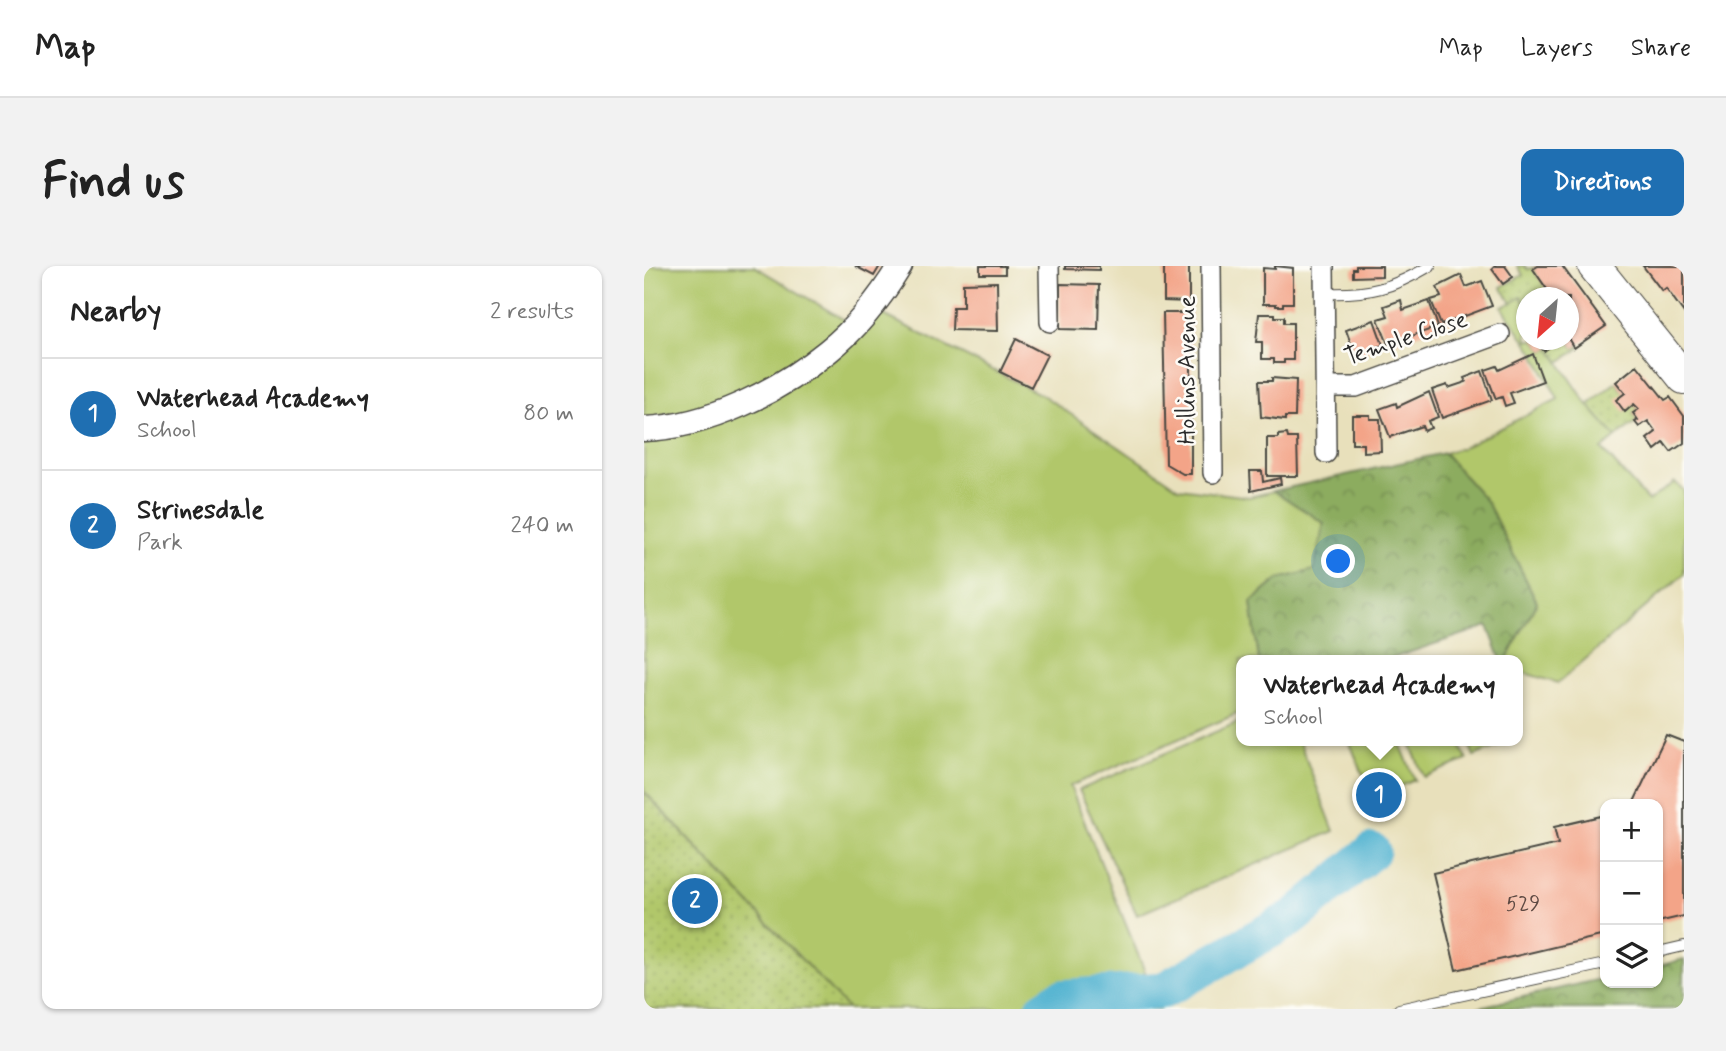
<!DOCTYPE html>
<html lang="en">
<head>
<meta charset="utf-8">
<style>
	:root { --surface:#fff; --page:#f2f2f2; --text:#222; --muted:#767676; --line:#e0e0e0; --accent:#1f6fb2 }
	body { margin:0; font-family:Mynerve,sans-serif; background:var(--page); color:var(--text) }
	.controls { position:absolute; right:21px; bottom:21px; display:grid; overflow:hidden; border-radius:14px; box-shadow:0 2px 5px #0004 }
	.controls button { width:63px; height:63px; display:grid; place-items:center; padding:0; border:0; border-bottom:2px solid var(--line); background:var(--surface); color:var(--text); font:35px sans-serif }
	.compass { position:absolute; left:872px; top:21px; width:63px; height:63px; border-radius:50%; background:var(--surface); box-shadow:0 2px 5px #0004; rotate:207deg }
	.you { position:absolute; left:695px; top:296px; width:24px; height:24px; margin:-18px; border:5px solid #fff; border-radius:50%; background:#1a73e8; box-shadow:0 0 0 10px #1a73e833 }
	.badge { display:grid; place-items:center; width:46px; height:46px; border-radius:50%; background:var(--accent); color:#fff; font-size:23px; font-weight:700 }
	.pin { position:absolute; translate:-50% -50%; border:4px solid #fff; box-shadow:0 2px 7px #0006 }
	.popup { position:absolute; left:592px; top:389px; width:287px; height:91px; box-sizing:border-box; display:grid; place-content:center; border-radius:14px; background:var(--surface); filter:drop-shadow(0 2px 5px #0005); font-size:23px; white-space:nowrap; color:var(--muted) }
	.popup b { font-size:26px; color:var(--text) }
	.popup::after { content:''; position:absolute; left:50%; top:100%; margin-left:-14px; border:14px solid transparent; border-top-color:var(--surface) }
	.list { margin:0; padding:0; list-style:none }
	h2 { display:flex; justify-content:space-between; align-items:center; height:91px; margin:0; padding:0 28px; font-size:30px }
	h2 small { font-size:23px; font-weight:400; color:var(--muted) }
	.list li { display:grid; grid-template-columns:46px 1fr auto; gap:21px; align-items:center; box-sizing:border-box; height:112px; padding:0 28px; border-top:2px solid var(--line) }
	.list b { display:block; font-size:26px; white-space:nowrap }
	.list p { margin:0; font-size:23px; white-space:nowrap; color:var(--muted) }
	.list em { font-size:23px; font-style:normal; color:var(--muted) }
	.icon { flex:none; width:38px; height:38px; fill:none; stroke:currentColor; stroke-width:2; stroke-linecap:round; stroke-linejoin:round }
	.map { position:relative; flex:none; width:1040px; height:743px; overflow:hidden; border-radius:14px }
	header { display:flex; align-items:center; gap:42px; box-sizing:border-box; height:98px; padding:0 35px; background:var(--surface); border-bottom:2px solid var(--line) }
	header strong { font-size:33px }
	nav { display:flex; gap:38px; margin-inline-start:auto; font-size:24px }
	.intro { display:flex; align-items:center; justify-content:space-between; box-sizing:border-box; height:168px; padding:0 42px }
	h1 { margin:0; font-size:49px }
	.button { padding:18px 32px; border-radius:14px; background:var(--accent); color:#fff; font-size:24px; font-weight:700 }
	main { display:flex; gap:42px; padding:0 42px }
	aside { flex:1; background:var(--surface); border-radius:14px; box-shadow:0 2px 5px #0004 }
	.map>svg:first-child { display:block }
	.grass { fill:#b1c76b; stroke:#6e794b; stroke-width:2 }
	.forest { fill:url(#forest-crowns); stroke:#5c6c45; stroke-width:2 }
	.park { fill:url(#park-dots); stroke:#6e794b; stroke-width:2 }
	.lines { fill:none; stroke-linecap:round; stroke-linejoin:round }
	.river { stroke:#51b2d0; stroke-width:37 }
	.building { fill:#f3a488 }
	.service-casing { stroke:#474641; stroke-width:12 }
	.minor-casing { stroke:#474641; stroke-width:22 }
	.tertiary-casing { stroke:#474641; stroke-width:27 }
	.primary-casing { stroke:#474641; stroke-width:34 }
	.service { stroke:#fff; stroke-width:10 }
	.minor { stroke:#fff; stroke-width:19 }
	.tertiary { stroke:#fff; stroke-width:24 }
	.primary { stroke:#fff; stroke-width:32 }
	.labels { text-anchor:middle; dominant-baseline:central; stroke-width:5; stroke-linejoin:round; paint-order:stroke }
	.number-label { font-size:21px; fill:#5d4942 }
	.street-label { font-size:24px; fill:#2b2b2b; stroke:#fdfcf7 }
</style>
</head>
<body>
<header>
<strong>Map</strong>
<nav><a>Map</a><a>Layers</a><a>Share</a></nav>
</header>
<div class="intro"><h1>Find us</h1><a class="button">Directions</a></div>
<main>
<aside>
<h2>Nearby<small>2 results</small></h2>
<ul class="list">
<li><span class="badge">1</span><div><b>Waterhead Academy</b><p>School</p></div><em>80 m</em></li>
<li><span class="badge">2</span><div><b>Strinesdale</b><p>Park</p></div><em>240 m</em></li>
</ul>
</aside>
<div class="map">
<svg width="1040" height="743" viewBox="0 0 1040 743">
	<defs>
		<pattern id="forest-crowns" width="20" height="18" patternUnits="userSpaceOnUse" patternTransform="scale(1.75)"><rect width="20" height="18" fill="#8cac5f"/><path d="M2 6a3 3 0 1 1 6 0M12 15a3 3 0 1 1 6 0" fill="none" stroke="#738c4f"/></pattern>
		<pattern id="park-dots" width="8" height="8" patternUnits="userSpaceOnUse" patternTransform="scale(1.75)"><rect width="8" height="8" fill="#b1c76b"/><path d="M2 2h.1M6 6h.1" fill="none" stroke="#98ab5d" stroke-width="1.8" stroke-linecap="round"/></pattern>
	</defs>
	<rect width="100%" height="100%" fill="#fdfcf7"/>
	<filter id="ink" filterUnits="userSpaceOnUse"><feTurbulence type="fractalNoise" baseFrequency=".0143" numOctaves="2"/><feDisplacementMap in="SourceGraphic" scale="14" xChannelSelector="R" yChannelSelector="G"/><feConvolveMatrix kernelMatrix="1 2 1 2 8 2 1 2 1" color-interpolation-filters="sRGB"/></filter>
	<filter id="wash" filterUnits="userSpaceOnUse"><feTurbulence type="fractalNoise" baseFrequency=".00686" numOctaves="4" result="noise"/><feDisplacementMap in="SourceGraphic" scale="28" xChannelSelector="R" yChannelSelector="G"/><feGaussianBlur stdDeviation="1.57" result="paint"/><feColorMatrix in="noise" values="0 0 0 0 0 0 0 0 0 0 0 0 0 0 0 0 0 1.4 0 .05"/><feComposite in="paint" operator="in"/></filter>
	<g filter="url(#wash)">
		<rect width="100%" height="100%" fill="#e8e0bb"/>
		<path class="grass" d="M0,0H110L207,58L176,85L65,142L0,152Z
			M877,31L882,39L883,74H891L900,85L905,81L944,139L972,171L958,183L1004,235L1031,216L1040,225V308L914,417L873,405V394H862L893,336L843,236L800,187L818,182L914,133L890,87L858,41Z
			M234,46L400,130L535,222L605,231L630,225L680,257L670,305L635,313L607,336L615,394H597V446L426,520L516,743H204L0,525V173L46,166Z
			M597,455V475H655L690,565L493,649L435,524Z
			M705,475H755L771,514L729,532Z
			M765,475H814L823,494L780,511Z
			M824,475H868L830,490Z"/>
		<path class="forest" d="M800,187L843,236L893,336L862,394H857L844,360L743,394H615L607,336L635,313L670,304L680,257L630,225Z
			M1040,693V743H827L961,712V717H1014V700Z"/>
		<path class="park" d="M873,0H881L883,3L894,0L889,3L909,31L883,32L882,39L877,31L868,37L857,21L879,9Z
			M904,74H924L930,82L935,79L937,81L916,96L905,81L908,79Z
			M972,116L981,127V145L990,138L995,143L989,148L994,154L972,171L944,139Z
			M0,525L2,528L204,743H0Z"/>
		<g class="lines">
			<path class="river" d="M399,743L416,732L520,724L650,651L728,585"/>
		</g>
		<g id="blocks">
			<path class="building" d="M211,0H236L230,10Z
				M336,0H361V8H336Z
				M421,0H455V4L421,3Z
				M520,0H545V36L520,35Z
				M631,0L649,2V37H639V40H632V38H619V2L631,3Z
				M712,0H738V10L709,11V3H712Z
				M851,0H861L869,11L859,18L848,3Z
				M894,0H918L962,60L930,82L925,74V32H909L889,3Z
				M999,0H1040V47L1022,22L1018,25Z
				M817,9L822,21L838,15L848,40L797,59L787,34L797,31L793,21Z
				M353,16L354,65L308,64L309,41H319V17Z
				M416,18L455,19L454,64L416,63Z
				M757,34L759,44L785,35L794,61L744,78L734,53L744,50L740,40Z
				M519,47H547V208H539L522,198Z
				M615,48H631V51H640V57H649V94H640V97H630V93H618V76H612Z
				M730,54L739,79L711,89L702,64Z
				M372,73L403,89L387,121L356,106Z
				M891,74H904L908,79L900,85Z
				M889,88L899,115L866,127L870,137L861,140L858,131L852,133L841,104L853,100L855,104Z
				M993,99L1021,134L1026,131L1040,150V177L1027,186L1020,177L1011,184L1007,178L1003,173L1012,166L1004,155L995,161L991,156L994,154L989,147L995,143L990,138L981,146L972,134L981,127L972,116Z
				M838,105L848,134L798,152L788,124L803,119L804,122L822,116L820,112Z
				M628,112L652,114L651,151H641V154L617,151L615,115H628Z
				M785,126L794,151L784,155L787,162L780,165L778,160L746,171L735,143L752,137L753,141Z
				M708,149H726V153H736L737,185L719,186V178H708Z
				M643,168L644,172H653L654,210H623V172H634V169Z
				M606,205H618L619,216L636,212L637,218L607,225Z
				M1022,469L1040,476V650L1014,656V538H989Z
				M961,549V669L812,704L789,607L914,578L910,561Z"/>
		</g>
	</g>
	<g filter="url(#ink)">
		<use href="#blocks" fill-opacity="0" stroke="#474641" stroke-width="2"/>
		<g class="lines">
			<defs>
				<path id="service" d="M680,27C724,29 749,22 786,0
					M1014,686L1040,680
					M755,743L961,698"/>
				<path id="minor" d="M405,0L406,56
					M567,0L569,207
					M680,0L682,187
					M683,121H712L856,68"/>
				<path id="tertiary" d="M0,163C64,161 135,125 184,85C213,62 237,31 256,0"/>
				<path id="primary" d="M950,0L1040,112"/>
			</defs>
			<use href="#service" class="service-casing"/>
			<use href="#minor" class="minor-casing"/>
			<use href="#tertiary" class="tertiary-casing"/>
			<use href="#primary" class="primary-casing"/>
			<use href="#service" class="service"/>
			<use href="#minor" class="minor"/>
			<use href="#tertiary" class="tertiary"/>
			<use href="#primary" class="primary"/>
		</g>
	</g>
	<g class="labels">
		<g class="number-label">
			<text x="879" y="638">529</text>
		</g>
		<g class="street-label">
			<text transform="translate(762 73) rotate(-18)">Temple Close</text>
			<text transform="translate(543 104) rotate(-90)">Hollins Avenue</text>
		</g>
	</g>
</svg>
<div class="controls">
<button>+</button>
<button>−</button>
<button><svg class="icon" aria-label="layers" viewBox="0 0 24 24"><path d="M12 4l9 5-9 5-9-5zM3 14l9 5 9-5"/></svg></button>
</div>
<svg class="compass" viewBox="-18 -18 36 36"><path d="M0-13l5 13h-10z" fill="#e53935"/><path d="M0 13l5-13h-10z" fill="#767676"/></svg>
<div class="you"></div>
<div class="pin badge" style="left:735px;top:529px">1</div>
<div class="popup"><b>Waterhead Academy</b>School</div>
<div class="pin badge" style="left:51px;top:635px">2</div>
</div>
</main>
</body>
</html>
